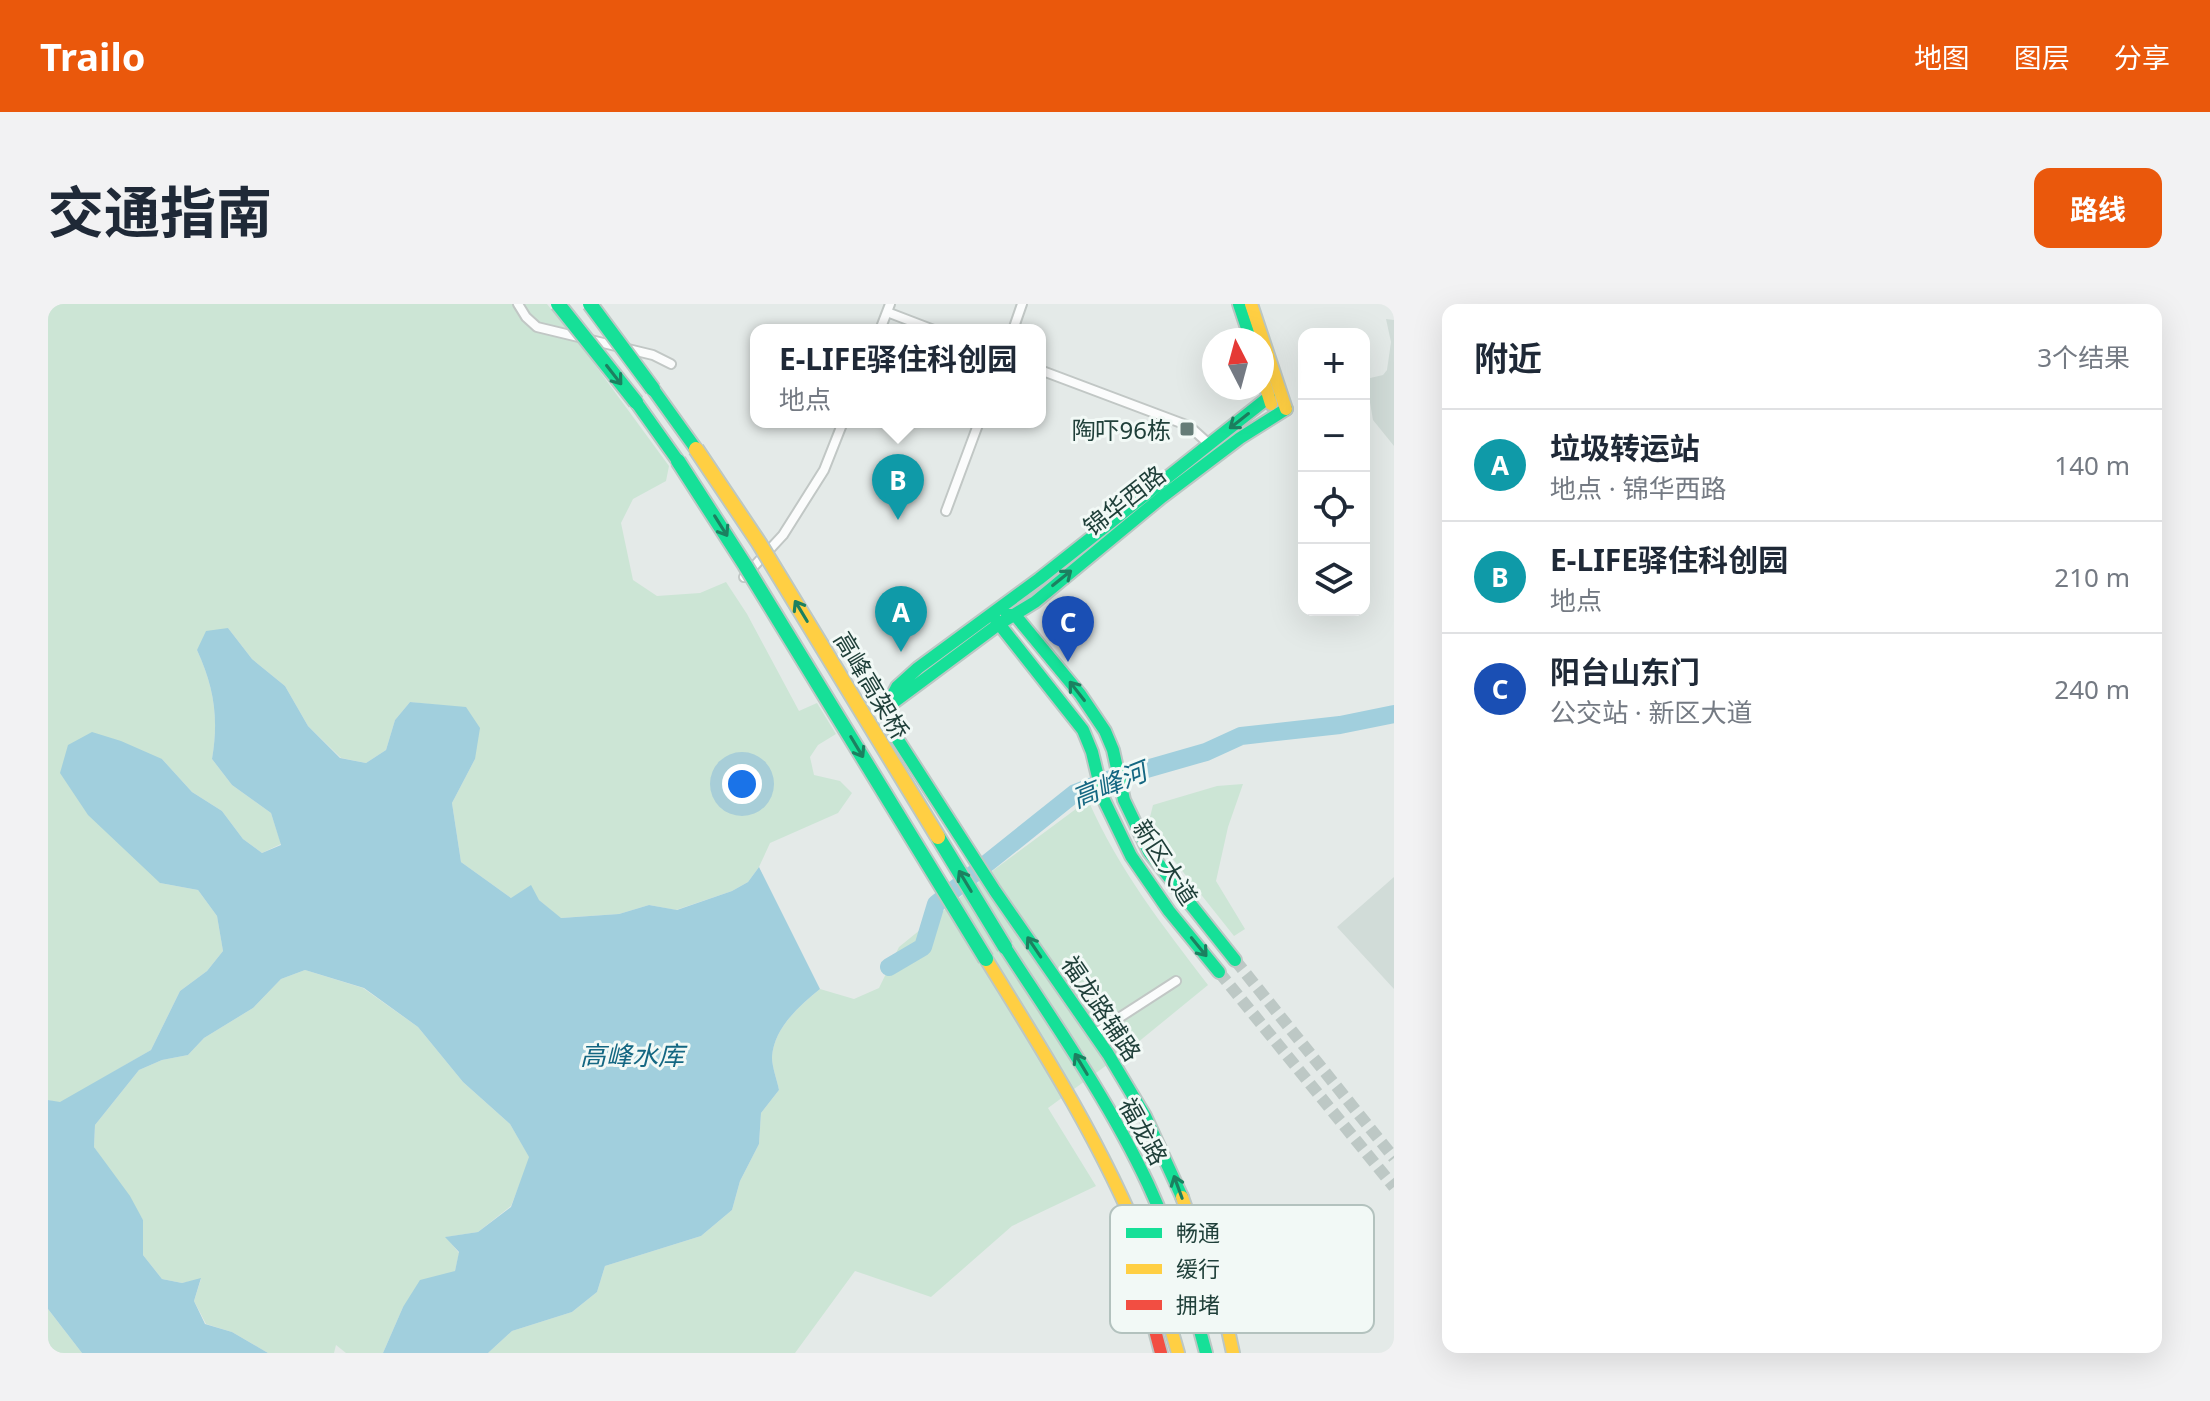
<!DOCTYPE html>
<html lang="zh">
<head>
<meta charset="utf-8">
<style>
	:root { --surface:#fff; --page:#f2f2f3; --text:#1f2937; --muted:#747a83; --line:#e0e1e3; --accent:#ea580c }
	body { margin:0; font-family:"Noto Sans","Noto Sans SC",sans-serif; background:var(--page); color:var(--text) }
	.controls { position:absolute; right:24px; top:24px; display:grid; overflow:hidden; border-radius:16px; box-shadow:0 8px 32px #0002 }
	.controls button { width:72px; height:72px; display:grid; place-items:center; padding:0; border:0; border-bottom:2px solid var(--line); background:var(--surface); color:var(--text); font:40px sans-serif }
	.compass { position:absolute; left:1154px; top:24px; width:72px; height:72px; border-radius:50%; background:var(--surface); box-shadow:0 8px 32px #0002; rotate:354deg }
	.you { position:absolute; left:694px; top:480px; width:28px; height:28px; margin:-20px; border:6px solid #fff; border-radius:50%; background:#1a73e8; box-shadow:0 0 0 12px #1a73e833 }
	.badge { display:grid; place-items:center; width:52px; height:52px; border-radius:50%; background:var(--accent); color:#fff; font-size:26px; font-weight:700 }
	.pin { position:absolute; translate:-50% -66px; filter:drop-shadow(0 2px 4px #0008) }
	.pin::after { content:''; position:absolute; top:42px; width:28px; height:24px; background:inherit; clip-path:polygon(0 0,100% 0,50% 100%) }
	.popup { position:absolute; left:702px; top:20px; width:296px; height:104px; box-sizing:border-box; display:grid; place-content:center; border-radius:16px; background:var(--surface); filter:drop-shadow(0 2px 6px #0005); font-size:26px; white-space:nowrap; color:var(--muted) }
	.popup b { font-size:30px; color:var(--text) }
	.popup::after { content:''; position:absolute; left:50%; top:100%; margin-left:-16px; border:16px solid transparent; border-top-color:var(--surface) }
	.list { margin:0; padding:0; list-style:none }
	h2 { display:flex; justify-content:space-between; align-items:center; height:104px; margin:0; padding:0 32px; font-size:34px }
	h2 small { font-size:26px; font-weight:400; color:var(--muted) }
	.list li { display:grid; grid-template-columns:52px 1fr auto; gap:24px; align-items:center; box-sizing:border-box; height:112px; padding:0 32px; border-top:2px solid var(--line) }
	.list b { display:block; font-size:30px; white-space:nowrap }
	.list p { margin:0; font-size:26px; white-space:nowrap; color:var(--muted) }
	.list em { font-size:26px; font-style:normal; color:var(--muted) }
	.icon { flex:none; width:44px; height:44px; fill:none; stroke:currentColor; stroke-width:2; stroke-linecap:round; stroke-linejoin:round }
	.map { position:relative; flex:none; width:1346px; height:1049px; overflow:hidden; border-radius:16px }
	header { display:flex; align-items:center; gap:48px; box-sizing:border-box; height:112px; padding:0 40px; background:var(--accent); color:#fff }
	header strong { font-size:38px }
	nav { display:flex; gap:44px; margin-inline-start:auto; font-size:28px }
	.intro { display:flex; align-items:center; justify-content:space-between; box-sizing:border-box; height:192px; padding:0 48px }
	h1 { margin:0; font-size:56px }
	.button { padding:20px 36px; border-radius:16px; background:var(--accent); color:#fff; font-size:28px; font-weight:700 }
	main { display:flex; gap:48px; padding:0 48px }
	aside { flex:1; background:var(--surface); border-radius:16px; box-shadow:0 8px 32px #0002 }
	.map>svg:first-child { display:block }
	.built { fill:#d1dcd8 }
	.green { fill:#cce5d5 }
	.water { fill:#a1cfdd }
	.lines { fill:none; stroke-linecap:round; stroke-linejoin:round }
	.river { stroke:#a1cfdd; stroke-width:18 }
	.primary-tunnel { stroke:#bdc8c5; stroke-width:12; stroke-dasharray:12 6; stroke-linecap:butt }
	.street-casing { stroke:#c1c7c5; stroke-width:12 }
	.fast-casing { stroke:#bcc7c4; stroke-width:16 }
	.slow-casing { stroke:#bcc7c4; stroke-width:16 }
	.jam-casing { stroke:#bcc7c4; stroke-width:16 }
	.street { stroke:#fbfcfc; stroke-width:8 }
	.fast { stroke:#16e098; stroke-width:12 }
	.slow { stroke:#ffcf43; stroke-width:12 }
	.jam { stroke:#f24e42; stroke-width:12 }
	.fast-bridge-casing { stroke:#bcc7c4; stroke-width:18; stroke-linecap:butt }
	.slow-bridge-casing { stroke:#bcc7c4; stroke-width:18; stroke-linecap:butt }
	.fast-bridge { stroke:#16e098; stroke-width:14 }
	.slow-bridge { stroke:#ffcf43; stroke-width:14 }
	.oneway { stroke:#1c8060 }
	.poi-dot { fill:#657c77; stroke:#f2f9f6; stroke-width:3 }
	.labels { text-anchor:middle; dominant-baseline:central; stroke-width:6; stroke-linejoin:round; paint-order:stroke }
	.poi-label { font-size:24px; fill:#20403a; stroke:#f2f9f6; text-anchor:end }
	.street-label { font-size:24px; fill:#20403a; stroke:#f2f9f6 }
	.water-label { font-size:26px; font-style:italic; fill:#146782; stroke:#f2f9f6 }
	.key { fill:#f2f9f6; stroke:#b3c2be; stroke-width:2 }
	.key-label { font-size:22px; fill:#20403a }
</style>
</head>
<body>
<header>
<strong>Trailo</strong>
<nav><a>地图</a><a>图层</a><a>分享</a></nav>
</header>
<div class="intro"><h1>交通指南</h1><a class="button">路线</a></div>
<main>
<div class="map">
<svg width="1346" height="1049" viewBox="0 0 1346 1049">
	<rect width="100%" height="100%" fill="#e4eae8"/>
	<path class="built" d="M1338,15L1346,16V142L1325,116L1318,75L1335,71L1339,66L1343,38Z
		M1346,573V685L1289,623Z"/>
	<path class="green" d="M0,0H499L539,50L621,162L618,177L585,195L573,219L585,276L609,292L652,289L678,278L699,310L751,407L769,399L788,430L770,441L762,453L766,471L792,477L804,489L790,509L722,539L711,563L700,578L684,587L628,606L601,601L571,610L512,614L491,596L463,594L413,558L404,499L427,455L418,404L362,398L347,416L338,446L318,459L293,454L260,422L237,382L204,355L180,324L149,346C166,383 171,414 164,455L184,481L223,509L233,540L214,549L195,535L174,507L144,488L114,455L112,579L150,586L169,612L175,647L159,667L132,687L103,746L12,799L0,796Z
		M1195,480L1180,523L1168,577L1197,625L1186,632L1124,554L1101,517L1105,501L1169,482Z
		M1040,496C1072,568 1113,619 1160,681L1089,739L1000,804L1048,882L964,922L883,993L807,967L747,1049H440L464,1027L524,1008L549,988L557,962L653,932L684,906L692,877L711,840L713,809L731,786C729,776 724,763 724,753C726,724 751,702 772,685L806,695L831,684L851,643L947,565Z
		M257,666L315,684L370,723L415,778L462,820L482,854L463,902L430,928L398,933L411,949L407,967L355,1003L335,1049H298L288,1041L286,1049H220L184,1028L158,1020L146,997L153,975L134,979L114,975L95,951V916L46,843L47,821L91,766L114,756L140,751L156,734L205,704L233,675Z
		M0,1005L34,1049H0Z"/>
	<path class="water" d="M180,324L204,355L237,382L260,422L292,454L318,459L338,446L347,416L362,398L418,403L432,424L427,455L404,499L413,558L463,594L483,581L491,596L513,614L571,610L601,601L629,606L684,587L700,578L711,563L772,685C751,702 726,724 724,753C724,763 729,776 731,786L713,809L711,840L692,877L684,906L653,932L557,962L549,988L524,1008L464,1027L440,1049H335L355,1003L372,976L407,967L411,948L397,933L430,928L463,903L481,853L462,820L415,778L370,723L316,684L257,666L233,675L205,704L156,734L140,751L114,756L91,766L47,821L46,843L82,892L95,916V951L114,975L134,979L153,974L146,997L157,1020L184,1028L220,1049H34L0,1005V796L12,798L103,746L132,687L159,667L175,647L169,612L150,586L112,579L40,511L12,469L20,441L44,428L73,437L114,455L144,488L174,507L195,535L214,549L233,541L223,509L184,481L164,455C171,414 166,383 149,346L158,327Z"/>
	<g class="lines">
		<path class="river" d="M841,663L875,643L888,600L1027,489L1060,476L1158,448L1193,432L1292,421L1346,410"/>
		<path class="primary-tunnel" d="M1187,656L1346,854
			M1171,668L1346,883"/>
		<defs>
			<path id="street" d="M470,0L478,13L489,23L605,51L623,60
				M839,8L886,26
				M832,26L842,0
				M965,26L974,0
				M992,66L1141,122L1161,140
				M898,207L931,118
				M696,273L735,231L776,166L795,118
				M1046,730L1128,677"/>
			<path id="fast" d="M1191,0L1203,36
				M605,85L648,145
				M588,98L630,157
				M959,311H967L1032,390L1057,427L1065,446L1076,496L1101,548L1187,656
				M948,316L1035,426L1044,448L1055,494L1083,552L1121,607L1171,668
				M839,402L849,383L870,364L991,275L1221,93
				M837,409L850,436L947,587L1060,750L1097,812L1134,893
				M837,409L846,398L951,320L987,298L1114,193L1192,134L1238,105
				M957,643C1007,720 1061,797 1100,880C1125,934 1143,991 1158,1049
				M1126,930L1173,1010"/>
			<path id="slow" d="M1203,0L1238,105
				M1214,71L1223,100
				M938,655C996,748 1055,842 1096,944C1110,979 1120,1014 1130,1049
				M1134,893L1180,1026L1185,1049"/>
			<path id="jam" d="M1076,909L1113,1049"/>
		</defs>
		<use href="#street" class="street-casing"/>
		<use href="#fast" class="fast-casing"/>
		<use href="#slow" class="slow-casing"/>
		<use href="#jam" class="jam-casing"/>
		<use href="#street" class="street"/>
		<use href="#fast" class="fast"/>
		<use href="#slow" class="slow"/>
		<use href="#jam" class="jam"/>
		<defs>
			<path id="fast-bridge" d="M510,0L588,98
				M542,0L605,85
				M630,157L697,261L938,655
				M890,533L957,643"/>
			<path id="slow-bridge" d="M648,145L711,239L890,533"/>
		</defs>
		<use href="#fast-bridge" class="fast-bridge-casing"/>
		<use href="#slow-bridge" class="slow-bridge-casing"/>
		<use href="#fast-bridge" class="fast-bridge"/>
		<use href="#slow-bridge" class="slow-bridge"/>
	</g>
	<defs><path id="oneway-shaft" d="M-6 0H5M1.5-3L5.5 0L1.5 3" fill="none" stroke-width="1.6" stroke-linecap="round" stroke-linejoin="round" transform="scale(2)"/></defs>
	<g class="oneway">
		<use href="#oneway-shaft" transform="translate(566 71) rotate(52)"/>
		<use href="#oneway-shaft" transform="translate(1191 117) rotate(142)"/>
		<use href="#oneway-shaft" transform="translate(673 222) rotate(58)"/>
		<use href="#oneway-shaft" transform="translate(1014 274) rotate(-39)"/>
		<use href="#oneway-shaft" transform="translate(753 307) rotate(-121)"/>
		<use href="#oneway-shaft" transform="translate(1029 387) rotate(-128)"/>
		<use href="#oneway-shaft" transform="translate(809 443) rotate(59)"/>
		<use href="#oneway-shaft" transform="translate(917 577) rotate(-121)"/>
		<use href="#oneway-shaft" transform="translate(986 643) rotate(-124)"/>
		<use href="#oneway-shaft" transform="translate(1151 643) rotate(51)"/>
		<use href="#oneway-shaft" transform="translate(1033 760) rotate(-121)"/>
		<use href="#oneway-shaft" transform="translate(1130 883) rotate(-110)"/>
	</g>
	<rect class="poi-dot" x="1131" y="117" width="16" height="16" rx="4"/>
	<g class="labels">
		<g class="poi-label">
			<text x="1123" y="125">陶吓96栋</text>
		</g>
		<g class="street-label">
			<text transform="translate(1076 196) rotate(-38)">锦华西路</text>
			<text transform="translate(824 381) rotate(59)">高峰高架桥</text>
			<text transform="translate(1118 558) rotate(57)">新区大道</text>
			<text transform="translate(1054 704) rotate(56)">福龙路辅路</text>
			<text transform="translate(1096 827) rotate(61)">福龙路</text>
		</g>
		<g class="water-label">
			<text transform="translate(1061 480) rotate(-22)">高峰河</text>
			<text x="584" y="751">高峰水库</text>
		</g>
	</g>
	<rect x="1062" y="901" width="264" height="128" rx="12" class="key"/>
	<rect x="1078" y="924" width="36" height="10" fill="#16e098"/>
	<rect x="1078" y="960" width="36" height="10" fill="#ffcf43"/>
	<rect x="1078" y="996" width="36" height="10" fill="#f24e42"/>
	<g class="key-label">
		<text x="1128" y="937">畅通</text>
		<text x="1128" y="973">缓行</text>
		<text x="1128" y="1009">拥堵</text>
	</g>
</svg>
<div class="controls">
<button>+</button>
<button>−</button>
<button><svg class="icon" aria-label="locate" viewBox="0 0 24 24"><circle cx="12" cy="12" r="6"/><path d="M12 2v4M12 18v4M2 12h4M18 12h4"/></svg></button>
<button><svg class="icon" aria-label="layers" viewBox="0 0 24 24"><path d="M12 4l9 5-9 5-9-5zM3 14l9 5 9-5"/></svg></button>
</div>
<svg class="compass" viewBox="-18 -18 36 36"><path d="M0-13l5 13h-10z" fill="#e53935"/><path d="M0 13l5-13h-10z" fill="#747a83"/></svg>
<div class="you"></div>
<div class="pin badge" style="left:853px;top:348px;background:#0f9aa8">A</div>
<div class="pin badge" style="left:850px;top:216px;background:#0f9aa8">B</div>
<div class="popup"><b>E-LIFE驿住科创园</b>地点</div>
<div class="pin badge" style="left:1020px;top:358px;background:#1a4fb4">C</div>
</div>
<aside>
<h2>附近<small>3个结果</small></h2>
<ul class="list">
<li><span class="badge" style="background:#0f9aa8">A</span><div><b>垃圾转运站</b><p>地点 · 锦华西路</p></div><em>140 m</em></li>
<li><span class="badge" style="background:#0f9aa8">B</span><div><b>E-LIFE驿住科创园</b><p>地点</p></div><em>210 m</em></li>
<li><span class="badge" style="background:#1a4fb4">C</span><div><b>阳台山东门</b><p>公交站 · 新区大道</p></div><em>240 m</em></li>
</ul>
</aside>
</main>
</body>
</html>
